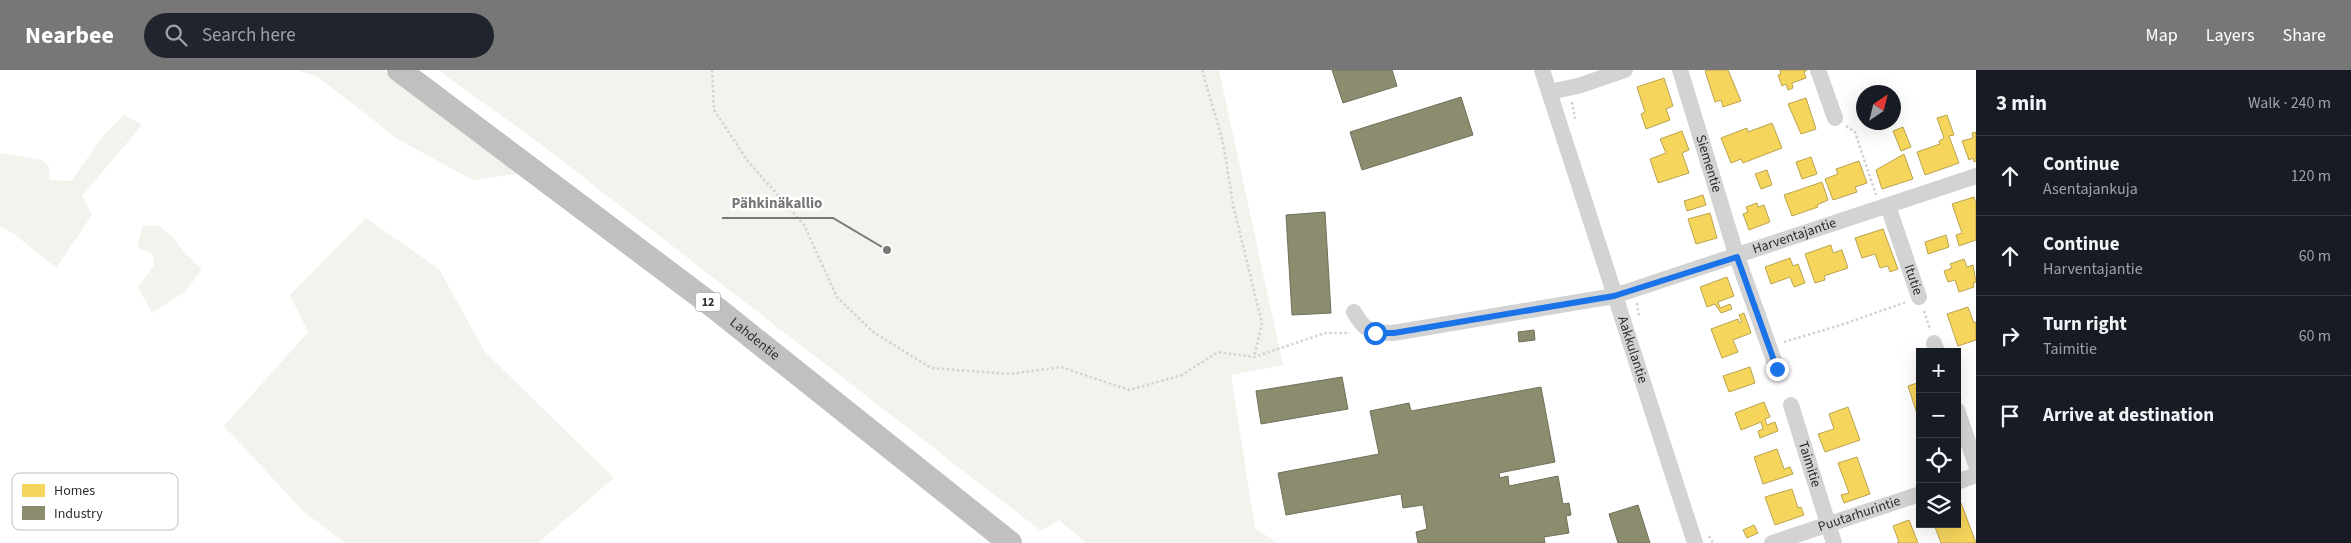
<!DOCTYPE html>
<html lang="en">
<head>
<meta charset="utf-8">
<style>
	:root { --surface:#171b24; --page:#20242c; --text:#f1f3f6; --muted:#9ea1a6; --line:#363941; --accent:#777 }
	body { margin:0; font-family:"Source Sans 3",sans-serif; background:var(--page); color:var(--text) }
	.controls { position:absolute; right:15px; bottom:15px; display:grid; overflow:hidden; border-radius:0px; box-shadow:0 5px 20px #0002 }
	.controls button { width:45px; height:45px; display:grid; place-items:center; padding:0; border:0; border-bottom:1px solid var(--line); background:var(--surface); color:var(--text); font:25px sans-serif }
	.compass { position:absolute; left:1856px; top:15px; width:45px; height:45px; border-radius:50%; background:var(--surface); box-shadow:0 5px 20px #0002; rotate:35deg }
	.stop { position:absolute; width:15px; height:15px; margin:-11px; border:4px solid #1a73e8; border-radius:50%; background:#fff }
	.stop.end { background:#1a73e8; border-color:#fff; box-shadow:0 1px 5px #0008 }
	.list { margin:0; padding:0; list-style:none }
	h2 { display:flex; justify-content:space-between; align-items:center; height:65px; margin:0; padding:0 20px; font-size:21px }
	h2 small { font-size:16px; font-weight:400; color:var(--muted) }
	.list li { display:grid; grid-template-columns:32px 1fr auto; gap:15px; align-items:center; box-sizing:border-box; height:80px; padding:0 20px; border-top:1px solid var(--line) }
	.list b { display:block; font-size:19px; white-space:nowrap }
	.list p { margin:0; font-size:16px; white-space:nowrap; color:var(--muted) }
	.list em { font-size:16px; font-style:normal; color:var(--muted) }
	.icon { flex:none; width:28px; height:28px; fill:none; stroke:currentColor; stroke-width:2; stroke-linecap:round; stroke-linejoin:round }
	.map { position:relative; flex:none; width:1976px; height:473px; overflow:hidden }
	header { display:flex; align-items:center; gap:30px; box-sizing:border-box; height:70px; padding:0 25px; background:var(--accent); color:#fff }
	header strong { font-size:24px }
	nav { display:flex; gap:28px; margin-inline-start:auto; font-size:18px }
	.search { width:350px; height:45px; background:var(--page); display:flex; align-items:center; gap:12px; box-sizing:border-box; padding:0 18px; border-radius:28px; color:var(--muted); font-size:19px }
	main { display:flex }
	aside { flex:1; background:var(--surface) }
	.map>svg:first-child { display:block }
	.green { fill:#f2f3ec }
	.homes { fill:#f6d55c; stroke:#baa34e }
	.industry { fill:#8c8c6e; stroke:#70705b }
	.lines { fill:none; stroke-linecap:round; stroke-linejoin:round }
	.path { stroke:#d3d3d3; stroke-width:2.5; stroke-dasharray:2.5 2.5; stroke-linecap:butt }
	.minor { stroke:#d3d3d3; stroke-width:16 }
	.highway { stroke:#c0c0c0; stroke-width:24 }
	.route { stroke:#1a73e8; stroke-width:6 }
	.labels { text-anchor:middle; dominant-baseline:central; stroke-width:5; stroke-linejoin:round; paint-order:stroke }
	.shield { fill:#fff; stroke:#6d6d6d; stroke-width:1 }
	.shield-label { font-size:12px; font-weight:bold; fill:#2e2e2e }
	.street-label { font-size:14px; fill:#2e2e2e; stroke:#fff }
	.key { fill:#fff; stroke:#c0c0c0; stroke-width:1 }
	.key-label { font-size:14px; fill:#2e2e2e }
	.leader { fill:none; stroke:#777; stroke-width:2 }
	.callout-dot { fill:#777; stroke:#fff; stroke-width:2 }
	.callout-label { font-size:15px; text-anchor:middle; font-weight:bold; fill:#777; stroke:#fff; stroke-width:5; stroke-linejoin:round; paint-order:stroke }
</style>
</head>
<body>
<header>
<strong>Nearbee</strong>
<div class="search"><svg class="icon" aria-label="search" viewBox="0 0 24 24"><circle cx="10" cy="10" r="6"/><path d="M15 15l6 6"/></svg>Search here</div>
<nav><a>Map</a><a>Layers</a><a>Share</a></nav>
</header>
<main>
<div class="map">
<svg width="1976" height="473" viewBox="0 0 1976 473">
	<rect width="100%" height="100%" fill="#fff"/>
	<path class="green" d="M297,0H383L524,103L473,110L399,70L318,7Z
		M438,0H1219L1283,295L1231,305L1255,458L1277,473H1086L1059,450L1041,461L539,73Z
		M124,45L142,55L82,126L92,145L56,198L14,164L0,156V83L41,90L49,96V110L71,111L104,65Z
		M366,148L439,199L485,282L614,408L538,473H345L304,442L224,356L308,262L290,225Z
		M143,155L159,156L174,168L183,181L202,199L186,221L152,243L138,217L154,196L153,184L137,177Z"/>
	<path class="homes" d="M1709,0H1728L1741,31L1723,37L1721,30L1715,32L1705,1Z
		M1780,0H1807L1804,2L1806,8L1792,13L1793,18L1788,20L1786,14L1782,16L1778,5L1781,4Z
		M1664,8L1673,36L1666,39L1670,50L1646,59L1641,44L1645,42L1637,17Z
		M1806,28L1816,59L1801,64L1788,34Z
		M1947,45L1954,65L1949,66L1959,93L1925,105L1917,82L1940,74L1939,71L1944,68L1937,48Z
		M1772,53L1782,78L1743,93L1741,89L1731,93L1721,68L1747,58L1748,62Z
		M1903,57L1911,77L1901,81L1893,61Z
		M1682,61L1689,80L1682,83L1689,103L1658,113L1650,89L1666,83L1660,69Z
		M1976,62V91L1974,92L1973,88L1969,90L1962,71L1973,68L1972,63Z
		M1904,84L1913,109L1882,119L1876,100Z
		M1811,87L1817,104L1802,109L1796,92Z
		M1859,91L1867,113L1855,117L1857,122L1833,130L1825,109L1838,104L1836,99Z
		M1767,100L1772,115L1761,119L1755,104Z
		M1822,112L1828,130L1817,135L1818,137L1792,146L1784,125Z
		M1703,125L1706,135L1687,141L1684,131Z
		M1974,127L1976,134V170L1959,176L1956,165L1962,163L1952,134Z
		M1757,133L1758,137L1764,135L1770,152L1749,160L1743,144L1748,142L1746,137Z
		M1710,143L1717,168L1696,174L1688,149Z
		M1883,159L1898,199L1890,202L1888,196L1880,198L1875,184L1862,188L1855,168Z
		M1946,165L1949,177L1928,184L1925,172Z
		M1831,175L1833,183L1842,180L1848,198L1824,206L1825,210L1815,213L1805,184Z
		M1790,188L1793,196L1798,194L1805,213L1794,217L1790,207L1771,214L1765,197Z
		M1964,189L1967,197L1973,195L1976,212L1973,213L1974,217L1959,222L1955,210L1948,212L1944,201L1952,198L1950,194Z
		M1727,207L1734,226L1718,232L1720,238L1730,234L1732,239L1721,243L1715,234L1707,237L1700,217Z
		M1968,237L1974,253L1976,252V270L1958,276L1947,244Z
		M1744,243L1751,263L1733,270L1738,282L1722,288L1711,259L1738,249L1740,253L1742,252L1739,245Z
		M1750,297L1755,313L1729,322L1723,306Z
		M1920,312V353L1908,316Z
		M1764,332L1770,347L1765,349L1767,355L1775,352L1778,361L1760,368L1758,361L1763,359L1761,352L1741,360L1735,343Z
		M1848,337L1860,370L1825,382L1818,364L1834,359L1829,344Z
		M1777,379L1784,399L1790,397L1793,404L1763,414L1754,387Z
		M1857,387L1870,424L1844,433L1841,425L1849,423L1838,393Z
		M1792,419L1798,438L1801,437L1804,445L1775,455L1765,427Z
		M1961,433L1976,473H1941L1935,457L1957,454V434Z
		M1909,450L1918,473H1897L1899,472L1893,456Z
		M1754,455L1758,463L1747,468L1743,460Z"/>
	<path class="industry" d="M1332,0H1392L1397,16L1343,33Z
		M1461,27L1473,65L1362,100L1350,62Z
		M1325,142L1331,243L1292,245L1286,145Z
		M1534,260L1535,270L1519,272L1518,262Z
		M1342,307L1348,339L1261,354L1256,321Z
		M1541,317L1555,392L1499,403L1500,408L1508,406L1509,416L1558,406L1563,434L1569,433L1571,445L1566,446L1569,463L1544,467L1545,473H1418L1416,462L1427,459L1423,435L1403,438L1401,424L1286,445L1278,403L1379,384L1370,341L1409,333L1411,341Z
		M1638,435L1650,473H1618L1609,444Z"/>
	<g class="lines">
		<path class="path" d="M712,0L714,40L747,90L804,155L837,227L873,262L931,298L1010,304L1061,297L1129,320L1182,305L1218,282L1254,287L1325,263H1350
			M1202,0L1223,72L1233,135L1262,253L1254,287
			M1572,32L1575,49
			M1846,56L1855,62L1876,125
			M1637,233L1639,247
			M1924,241L1930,259
			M1784,272L1844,254L1906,232
			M1709,466L1713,473"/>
		<g class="minor">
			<path id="s1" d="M1542,0L1695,473"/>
			<path id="s2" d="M1680,0L1737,187L1777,299"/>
			<path d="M1818,0L1835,48"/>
			<path d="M1549,22L1578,16L1625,0"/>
			<path id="s3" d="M1888,136L1919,227"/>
			<path id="s4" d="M1354,242C1365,262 1372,263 1393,263L1614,226L1976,106"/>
			<path d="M1934,273L1937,282"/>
			<path id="s5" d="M1791,335L1834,473"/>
			<path d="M1957,340L1976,395"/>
			<path d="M1957,412L1976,405"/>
			<path id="s6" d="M1772,473L1920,424"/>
		</g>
		<path class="highway" id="s7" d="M399,0L717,239L1010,473"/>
	</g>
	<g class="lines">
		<path class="route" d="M1375,263H1394L1614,226L1737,187L1777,299"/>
	</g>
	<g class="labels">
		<rect class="shield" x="695.5" y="222.5" width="25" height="19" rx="4"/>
		<g class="shield-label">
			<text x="708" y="232">12</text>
		</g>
		<g class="street-label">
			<text stroke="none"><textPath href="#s2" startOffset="98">Siementie</textPath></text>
			<text stroke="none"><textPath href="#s4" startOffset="462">Harventajantie</textPath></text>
			<text stroke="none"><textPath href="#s3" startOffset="78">Itutie</textPath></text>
			<text stroke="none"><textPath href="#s7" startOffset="446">Lahdentie</textPath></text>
			<text stroke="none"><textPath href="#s1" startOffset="294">Aakkulantie</textPath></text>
			<text stroke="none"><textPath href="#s5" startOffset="62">Taimitie</textPath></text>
			<text stroke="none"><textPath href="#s6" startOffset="92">Puutarhurintie</textPath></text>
		</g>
	</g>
	<rect x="12" y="403" width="166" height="57" rx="8" class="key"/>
	<rect x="22" y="414" width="23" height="13" fill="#f6d55c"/>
	<rect x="22" y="436" width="23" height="14" fill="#8c8c6e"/>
	<g class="key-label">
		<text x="54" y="425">Homes</text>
		<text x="54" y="448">Industry</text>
	</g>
	<path class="leader" d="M887 180L833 148H722"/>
	<circle class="callout-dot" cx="887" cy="180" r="5"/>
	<g class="callout-label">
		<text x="777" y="138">Pähkinäkallio</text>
	</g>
</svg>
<div class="controls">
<button>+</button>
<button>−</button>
<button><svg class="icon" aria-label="locate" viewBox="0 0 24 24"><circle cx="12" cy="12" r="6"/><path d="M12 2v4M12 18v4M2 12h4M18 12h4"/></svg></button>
<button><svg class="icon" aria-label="layers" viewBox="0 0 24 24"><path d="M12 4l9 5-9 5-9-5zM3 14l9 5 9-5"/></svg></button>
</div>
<svg class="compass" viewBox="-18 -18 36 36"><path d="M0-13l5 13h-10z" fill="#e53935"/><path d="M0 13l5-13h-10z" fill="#9ea1a6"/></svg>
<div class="stop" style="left:1375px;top:263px"></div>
<div class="stop end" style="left:1777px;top:299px"></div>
</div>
<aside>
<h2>3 min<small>Walk · 240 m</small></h2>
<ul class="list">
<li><svg class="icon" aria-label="ahead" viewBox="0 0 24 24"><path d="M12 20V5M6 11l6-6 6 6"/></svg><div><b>Continue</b><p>Asentajankuja</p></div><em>120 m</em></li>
<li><svg class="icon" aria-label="ahead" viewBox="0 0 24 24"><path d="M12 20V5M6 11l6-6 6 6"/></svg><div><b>Continue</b><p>Harventajantie</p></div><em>60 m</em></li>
<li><svg class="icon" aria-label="right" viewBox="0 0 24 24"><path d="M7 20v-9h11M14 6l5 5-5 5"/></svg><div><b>Turn right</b><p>Taimitie</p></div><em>60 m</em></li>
<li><svg class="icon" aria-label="arrive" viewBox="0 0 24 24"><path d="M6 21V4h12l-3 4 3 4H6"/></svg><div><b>Arrive at destination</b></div></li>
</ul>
</aside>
</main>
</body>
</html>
